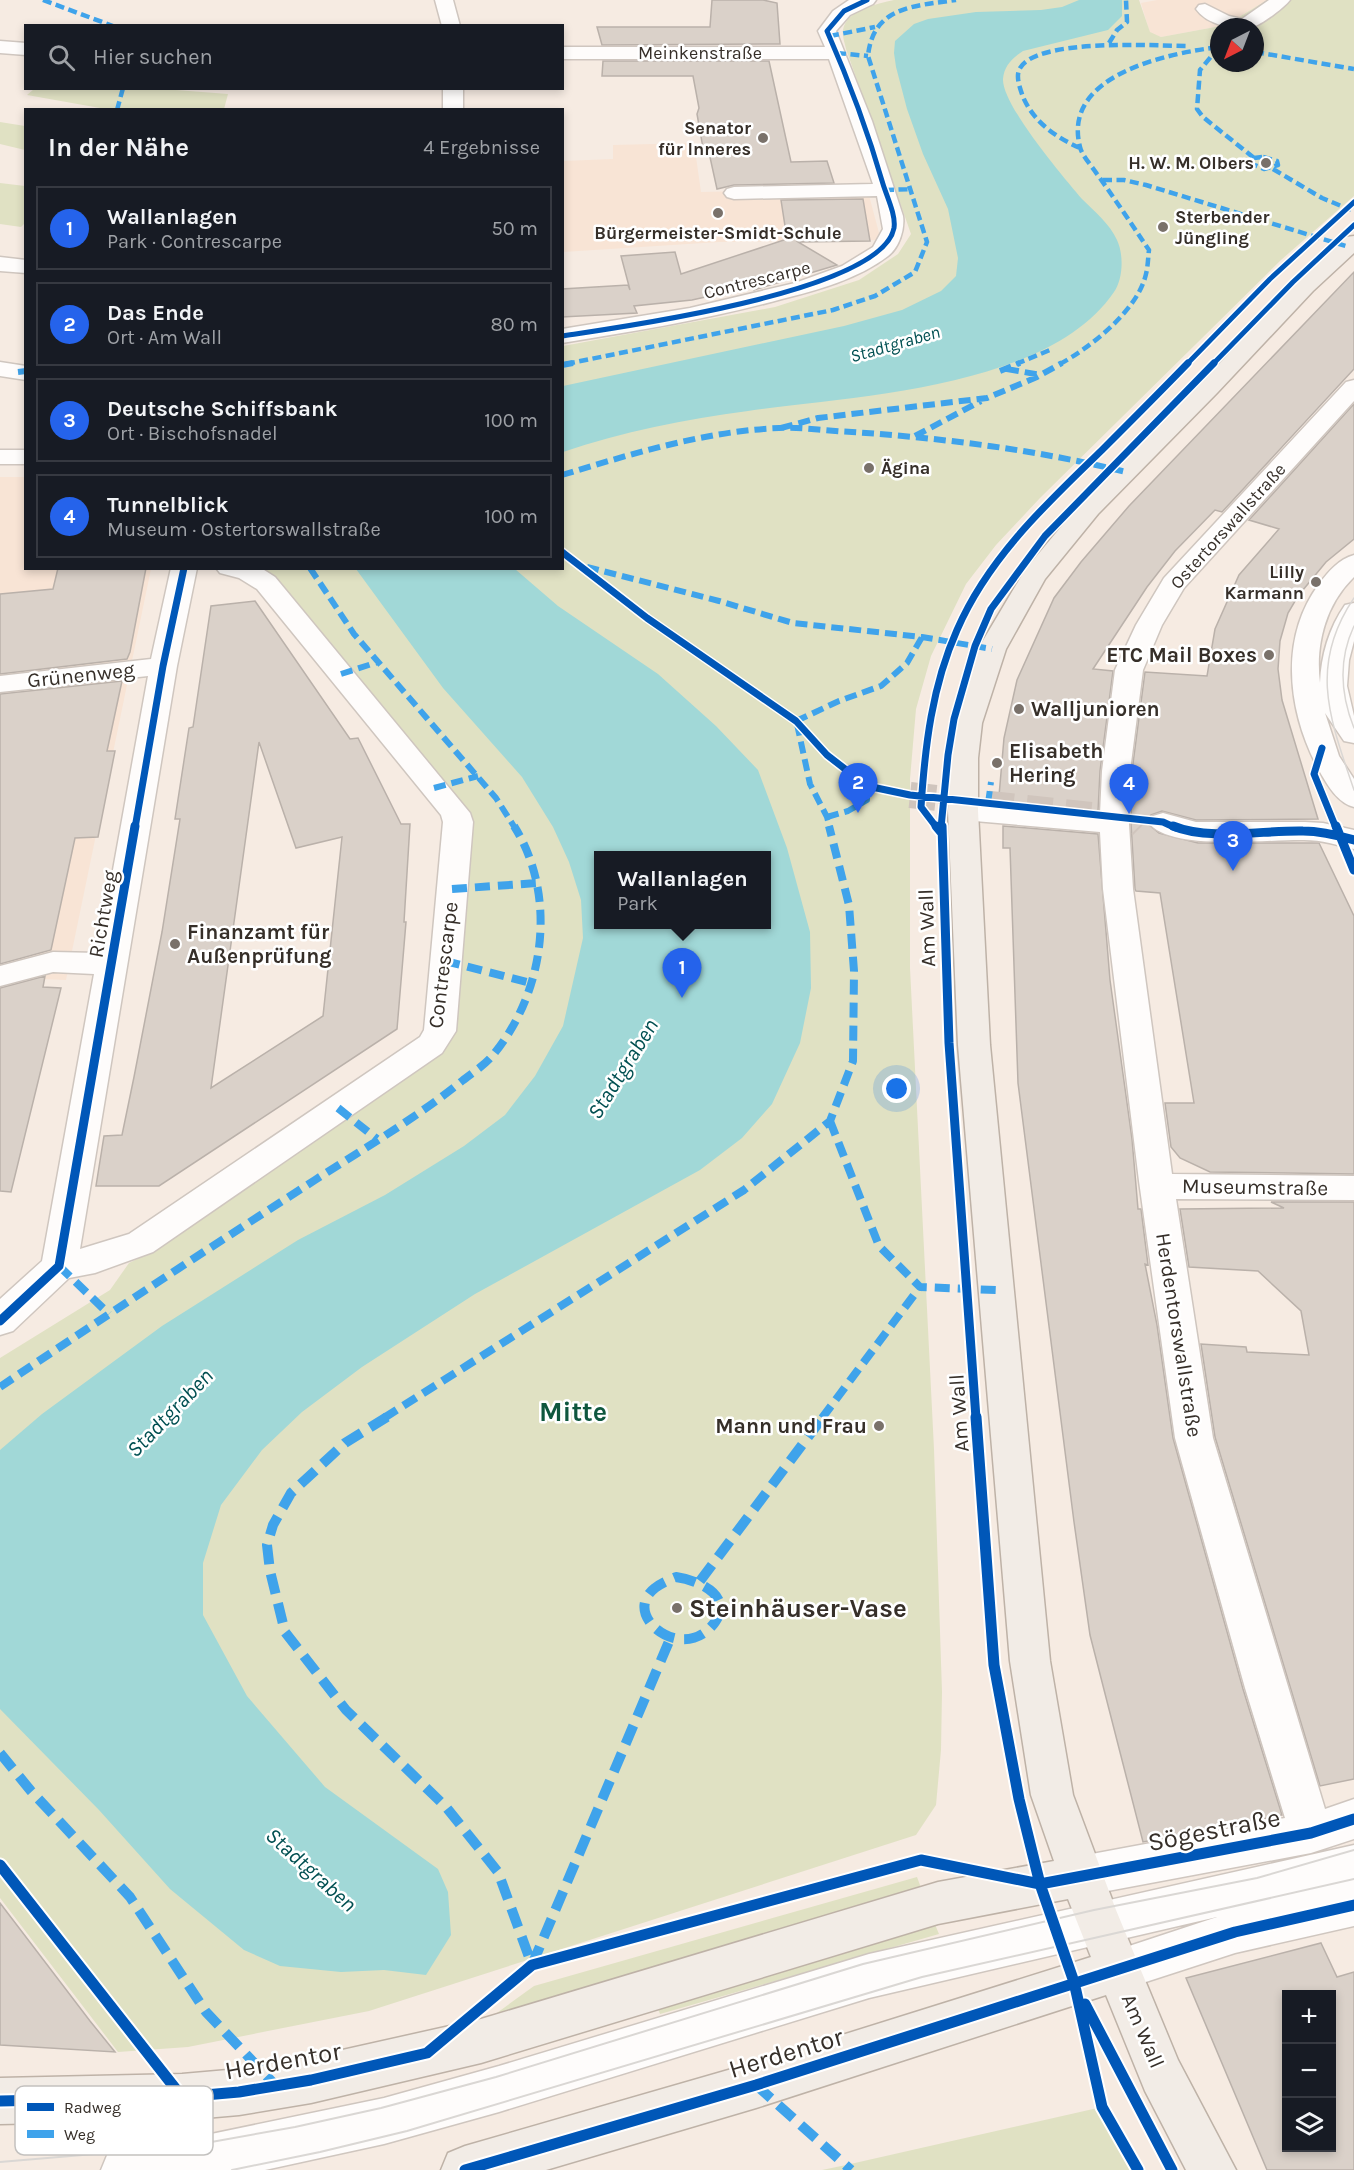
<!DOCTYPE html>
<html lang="de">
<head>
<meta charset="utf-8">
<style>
	:root { --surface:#171b24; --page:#242831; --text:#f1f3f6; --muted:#9ea1a6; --line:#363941; --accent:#2563eb }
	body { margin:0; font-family:Karla,sans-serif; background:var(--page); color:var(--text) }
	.controls { position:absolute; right:18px; bottom:18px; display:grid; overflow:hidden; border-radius:0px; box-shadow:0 3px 9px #0003 }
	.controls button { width:54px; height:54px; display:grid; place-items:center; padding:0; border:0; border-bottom:2px solid var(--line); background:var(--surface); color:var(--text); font:30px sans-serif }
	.compass { position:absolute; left:1210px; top:18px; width:54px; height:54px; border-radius:50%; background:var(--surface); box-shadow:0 3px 9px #0003; rotate:222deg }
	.you { position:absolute; left:897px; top:1089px; width:21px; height:21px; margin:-15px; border:4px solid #fff; border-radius:50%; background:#1a73e8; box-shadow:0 0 0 9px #1a73e833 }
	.badge { display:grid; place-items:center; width:39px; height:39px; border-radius:50%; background:var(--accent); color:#fff; font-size:20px; font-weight:700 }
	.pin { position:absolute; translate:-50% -50px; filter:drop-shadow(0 2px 3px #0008) }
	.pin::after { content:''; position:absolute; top:32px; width:21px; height:18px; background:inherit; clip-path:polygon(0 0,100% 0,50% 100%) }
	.popup { position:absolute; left:594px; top:851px; width:177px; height:78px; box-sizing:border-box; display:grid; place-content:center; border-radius:0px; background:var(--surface); filter:drop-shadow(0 2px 4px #0005); font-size:20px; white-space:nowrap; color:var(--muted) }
	.popup b { font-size:22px; color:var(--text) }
	.popup::after { content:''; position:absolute; left:50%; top:100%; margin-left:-12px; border:12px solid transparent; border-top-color:var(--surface) }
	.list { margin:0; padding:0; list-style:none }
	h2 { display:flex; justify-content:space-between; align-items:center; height:78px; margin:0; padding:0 24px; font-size:26px }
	h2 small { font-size:20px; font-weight:400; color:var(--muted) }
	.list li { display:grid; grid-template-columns:39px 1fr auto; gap:18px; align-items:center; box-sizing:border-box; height:84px; margin:0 12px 12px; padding:0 12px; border:2px solid var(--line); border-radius:0px }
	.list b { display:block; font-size:22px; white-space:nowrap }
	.list p { margin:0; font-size:20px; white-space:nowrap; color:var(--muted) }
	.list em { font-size:20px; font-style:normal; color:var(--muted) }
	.icon { flex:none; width:33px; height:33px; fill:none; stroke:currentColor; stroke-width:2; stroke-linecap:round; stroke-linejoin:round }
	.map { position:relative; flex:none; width:1354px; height:2170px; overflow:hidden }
	.search { position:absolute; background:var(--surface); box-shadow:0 3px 9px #0003; left:24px; top:24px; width:540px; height:66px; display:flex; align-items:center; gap:15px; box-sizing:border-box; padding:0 21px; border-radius:0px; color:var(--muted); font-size:22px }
	.panel { position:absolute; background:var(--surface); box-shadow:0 3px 9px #0003; left:24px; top:108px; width:540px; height:462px; border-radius:0px }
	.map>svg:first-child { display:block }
	.built { fill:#f8e4d5 }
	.green { fill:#e0e1c3; fill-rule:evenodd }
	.water { fill:#a1d8d7; fill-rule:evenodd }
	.building { fill:#dad1c9; stroke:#bab1aa; stroke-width:1.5; fill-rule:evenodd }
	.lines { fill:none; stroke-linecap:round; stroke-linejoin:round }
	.minor-tunnel { stroke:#d0c5bd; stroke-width:26; stroke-dasharray:26 13; stroke-linecap:butt }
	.minor-casing { stroke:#cfc6bf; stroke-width:3 }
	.major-casing { stroke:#beb2a7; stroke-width:3 }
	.minor { fill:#fefcfb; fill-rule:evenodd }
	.major { fill:#f2ece6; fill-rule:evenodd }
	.tram-far1 { stroke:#dad7d4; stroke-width:1.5 }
	.tram { stroke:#dad7d4; stroke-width:2 }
	.quiet-far3 { stroke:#3fa3eb; stroke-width:4.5; stroke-dasharray:9 4.5; stroke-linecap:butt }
	.quiet-far2 { stroke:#3fa3eb; stroke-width:6; stroke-dasharray:12 6; stroke-linecap:butt }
	.quiet-far1 { stroke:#3fa3eb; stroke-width:8; stroke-dasharray:15 8; stroke-linecap:butt }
	.quiet { stroke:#3fa3eb; stroke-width:10; stroke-dasharray:20 10; stroke-linecap:butt }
	.cycleway-far3-casing { stroke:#fff; stroke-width:8 }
	.cycleway-far2-casing { stroke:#fff; stroke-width:10 }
	.cycleway-far1-casing { stroke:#fff; stroke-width:13 }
	.cycleway-casing { stroke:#fff; stroke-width:15 }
	.cycleway-far3 { stroke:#0057b8; stroke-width:5 }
	.cycleway-far2 { stroke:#0057b8; stroke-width:7 }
	.cycleway-far1 { stroke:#0057b8; stroke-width:9 }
	.cycleway { stroke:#0057b8; stroke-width:11 }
	.poi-dot { fill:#79716a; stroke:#fff; stroke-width:2 }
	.labels { text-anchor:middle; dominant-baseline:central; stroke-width:5; stroke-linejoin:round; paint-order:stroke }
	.far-street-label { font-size:18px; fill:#362f29; stroke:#fff }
	.far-poi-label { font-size:18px; font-weight:bold; fill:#362f29; stroke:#fff; text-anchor:end }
	.far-water-label { font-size:18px; font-style:italic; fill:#004f51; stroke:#fff }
	.poi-label { font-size:21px; font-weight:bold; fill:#362f29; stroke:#fff; text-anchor:start }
	.street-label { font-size:21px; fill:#362f29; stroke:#fff }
	.water-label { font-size:22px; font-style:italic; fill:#004f51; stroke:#fff }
	.near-poi-label { font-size:26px; font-weight:bold; fill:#362f29; stroke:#fff; text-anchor:start }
	.near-street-label { font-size:26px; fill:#362f29; stroke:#fff }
	.district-label { font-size:27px; font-weight:bold; fill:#0f573e; stroke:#fff }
	.key { fill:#fff; stroke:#c3c1bf; stroke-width:1.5 }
	.key-label { font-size:16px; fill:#362f29 }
</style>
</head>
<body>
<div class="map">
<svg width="1354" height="2170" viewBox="0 0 1354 2170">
	<rect width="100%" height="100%" fill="#f6ebe2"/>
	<path class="built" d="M1157,0H1267L1226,25L1161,37L1150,33L1141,3Z
		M694,143L701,192L867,188L879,233L876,240L719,242L563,252V161L613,159V145Z
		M0,477H25L26,568L151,569L66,980L40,979L0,989Z"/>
	<path class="green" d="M894,0H1139L1150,32L1161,37L1226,25L1267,0H1354V196L1281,260L1040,498L996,545L966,584L931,656L916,709L910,779V968L934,1449L942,1692L941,1750L936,1805L916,1835L369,2011L188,2047L118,2052L0,1898V1358L110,1290L129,1263L157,1249L438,1054L467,849L278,582L264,569L562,568L563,346L775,307L859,280L898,254L911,234L846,49C845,44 842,36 843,30C846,10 877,4 894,0ZM1219,27H1255V63H1219ZM598,856H766V924H598Z
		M34,89L150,88L228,94L224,109L98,110L100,108L27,95Z
		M0,122L25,126V150L0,144Z
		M0,183L25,186V223L21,227L0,224Z
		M917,1877L924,1896L483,2023L534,1986Z
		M934,1922L939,1934L660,2014L657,2006Z
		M1102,2107L1138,2170H822L846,2165Z"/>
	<path class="water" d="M1079,0H1122V16L1108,30L1023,51C1012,58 1004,66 1003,79C1002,105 1064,178 1082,199C1094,211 1110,224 1117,240C1124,255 1123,279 1114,292C1048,389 854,396 748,411C686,419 622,432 563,452V386L844,326L902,310L941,291L956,276L958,258L948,209L923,154L907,109L896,67L894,53L895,41L914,24L928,19L976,12L1041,10L1062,7Z
		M356,569H515L558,606L658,674L716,726L758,770L787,848L810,932L811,988L800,1043L772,1104L742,1138L700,1170L475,1294L362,1367L302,1412L262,1450L221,1505L203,1563V1615L247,1696L325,1787L438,1869L448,1892L451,1935L426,1975L384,1970L341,1972L280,1966L244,1950L170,1889L99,1810L0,1709V1450L42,1414L162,1326L298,1240L385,1195L464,1146L505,1115L535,1076L563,1026L583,938L581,900L569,862L553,827L522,777L443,688ZM598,856H766V924H598Z"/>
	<path class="building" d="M712,0H763L777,3L780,44L602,45L597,27H710Z
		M603,61H769L791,162L827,161L834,183L734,185L717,189L708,148H703L697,114L699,108L693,76H602Z
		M863,199L870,241L798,242L837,265L754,290L750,287L692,300L634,306L637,313L562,317V289L628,285L630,290L621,256L675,252L681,274L787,239L781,200Z
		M1354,272V369L1222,512L1215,510L1175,551L1147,587L1093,669L1113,671L1100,771L1098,812L1003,803L1002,797L999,796L1004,738L1017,680L1054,598L1081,562L1129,506Z
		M1354,404V539L1326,562L1298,596L1288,613L1280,641L1278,669L1282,700L1318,819L1196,820L1162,811L1151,815L1146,822L1159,833L1198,843H1319L1354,916V1174L1210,1172L1180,1158L1171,1147L1165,1103H1194L1160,893L1136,891L1135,889L1131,824L1132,771L1145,672L1207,676L1215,629L1239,575L1279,529L1249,520Z
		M58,568H146L130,652L127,659L0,674V594L53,589Z
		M255,601L350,739L358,738L401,824H410L404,922H406L397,1029L159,1186H96L104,1136L122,1135L134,1077L162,932L180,819H175L189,728L193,727L211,606ZM259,742L296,848L342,837L323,1016L211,1088Z
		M122,681L107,751H115L98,837L75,838L51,950L0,964V694Z
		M1003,826L1098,834L1110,980L1132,1139L1138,1209H1141L1148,1265L1145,1264L1157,1325L1173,1438L1243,1689L1282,1815L1143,1842L1090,1635L1074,1522L1018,1083L1010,848H1003Z
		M45,976L43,987L61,988L11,1192L0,1191V988Z
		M1271,1202H1354V1779L1320,1786L1215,1437L1201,1344L1246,1347L1247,1352L1309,1355L1301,1311L1258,1271L1189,1267L1180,1209L1284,1208Z
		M0,1903L90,2021L115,2052L0,2045Z
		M1321,1943L1337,1977L1354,1972V2170H1267L1186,1978ZM1287,1995H1332V2148H1287Z"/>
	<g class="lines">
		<path class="minor-tunnel" d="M910,795L1136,820L1142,826"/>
		<defs>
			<path id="minor" d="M435,0H453L460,26H442Z
				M849,0H876L873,4L850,15L836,31L872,121L903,216C905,229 899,248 888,256C858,279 818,290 782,299C710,319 636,331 562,343V329L690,308L795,283L842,266L873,247L883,229L877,196L734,199L727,197L724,193L727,189L734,187L873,184L829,59H562V47H825L818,31L833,11Z
				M1269,0H1290C1285,7 1260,26 1252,27C1234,30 1207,25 1196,9L1199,5L1205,4L1229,16L1242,19Z
				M0,41L26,43V55L0,53Z
				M443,88H463V110H443Z
				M0,257L26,260V273L0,271Z
				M0,362L26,366V380L0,376Z
				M1354,380V401L1184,588L1162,625L1143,670L1130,771L1129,824L1133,889L1172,1174L1354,1176V1200L1176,1199L1213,1438L1325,1809L1354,1799V1839L1311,1853L1081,1896L1066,1890L1059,1876L1066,1862L1081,1856L1285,1818L1245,1688L1175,1438L1139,1181L1103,889L1100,832L963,820L953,817L948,811L953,805L963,802L1100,814L1102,771L1115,670L1136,625L1164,578L1346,382Z
				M0,450H26V464H0Z
				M1354,555V577C1326,604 1315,644 1320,683C1321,656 1329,628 1345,605L1354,603V641L1349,660L1347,686L1354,716V743L1344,741L1325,713L1339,756L1354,779V807C1338,803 1328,786 1320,772C1288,714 1278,640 1319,584C1328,572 1339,559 1354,555Z
				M171,568H197L177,666L80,1249L129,1234L420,1037L424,1030L443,822L441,815L257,589L239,578L220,573L216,568H261L275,577L470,813L473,822L456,1031L442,1053L153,1252L95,1273L69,1278L13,1331L0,1335V1299L42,1261L94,974L53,972L0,986V966L53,952L98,953L148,676L0,692V676L151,659Z
				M1163,813L1196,822H1305L1323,823L1354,830V849C1337,845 1322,840 1304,840C1270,839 1169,852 1148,822L1153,816Z
				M1354,1845V1926L1235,1953L1118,1991L1102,1985L1095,1970L1102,1955L1217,1917L869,1998L499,2112L384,2144L265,2170H101L108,2153L125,2146L187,2139L384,2098L499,2066L869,1954Z"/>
			<path id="major" d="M1354,236V253L1313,291L1217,393L1098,514L1045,579L1006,649L982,723L978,758V811L990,1045L1050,1661L1073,1795L1116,1910L1178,2060L1236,2170H1186L1145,2091L1106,1995L756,2108L546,2170H441L448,2153L465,2146L756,2062L1091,1957L1068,1899L938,1924L481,2063L311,2103L239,2115L182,2120L0,2124V2078L182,2074L239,2069L311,2057L481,2019L938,1882L1054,1861L1031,1795L1010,1661L958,1045L948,811L950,758L954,723L978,649L1025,570L1080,504L1201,383L1297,281L1346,237Z"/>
		</defs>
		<use href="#minor" class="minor-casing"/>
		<use href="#major" class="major-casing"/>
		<use href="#minor" class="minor"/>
		<use href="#major" class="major"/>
		<path class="tram-far1" d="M1354,598C1308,666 1330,719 1354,790
			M1354,626C1338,660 1340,693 1354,728"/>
		<path class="tram" d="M0,2162L189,2146L295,2127L381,2108L496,2077L863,1964L1094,1910L1257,1878L1354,1850
			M232,2170L320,2152L407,2131L922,1977L1354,1879"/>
		<path class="quiet-far3" d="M43,0L113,26
			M1242,27L1245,25
			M830,36L875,27
			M1109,43L1117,30L1127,22L1126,0
			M1219,47L1200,70L1197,109L1203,117L1254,158
			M1255,52L1354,69
			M837,53L868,56
			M117,110L123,88
			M1080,148C1055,137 1034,122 1023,97C1020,88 1016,78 1019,70C1033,37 1158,46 1189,46
			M1263,157L1277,161L1278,165L1264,169L1250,163L1254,158Z
			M1273,169L1322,198L1351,210
			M1103,180H1124L1146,185L1349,247
			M885,190L911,189
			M566,364L833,310L875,296L915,272L927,242L868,56C873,6 915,6 956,0
			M1016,364L1050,350
			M1060,364C1091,347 1138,310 1146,274C1148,266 1148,258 1149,250C1132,225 1115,199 1097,174C1092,166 1082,156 1080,147C1061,74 1170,53 1219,47"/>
		<path class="quiet-far2" d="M562,365L573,363
			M1007,369L1041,375
			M1000,371L1020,363
			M18,372L26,371
			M781,428L818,418L987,398L1037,377L1062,363
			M915,436L981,401
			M562,475C631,454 706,431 779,428C803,427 828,431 852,432C942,438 1038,450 1126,472
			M587,567L719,601L793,623L922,637L992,649
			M310,568L354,634L496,798L515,828
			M341,674L378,662
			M796,721L839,701L881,686L907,663L922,637
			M797,724L810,784L827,817L830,828
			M434,788L478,776
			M988,803L991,782
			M827,817L848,811L867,800V786"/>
		<path class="quiet-far1" d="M452,889L537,883
			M445,961L531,983
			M338,1108L377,1139
			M830,1121L879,1246L920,1287L996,1290
			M59,1266L109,1314
			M0,1387C104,1317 209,1248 315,1180C365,1148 416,1118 462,1081C472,1073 485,1065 493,1055C545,992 558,896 514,826
			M384,1418L744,1190L830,1121L853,1061L854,971L849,905L829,826
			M822,1418L920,1287"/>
		<path class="quiet" d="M387,1417L345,1443L291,1493L273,1525L267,1545L270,1571L285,1632L346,1710L446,1807L498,1872L532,1965
			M676,1577C697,1580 734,1595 715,1622C684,1666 619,1615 655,1588C661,1583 669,1580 676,1577Z
			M700,1581L823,1417
			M0,1753L31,1791L130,1897L206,2012L276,2086
			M532,1965L670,1639
			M756,2085L851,2170"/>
		<defs>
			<path id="cycleway-far3" d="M562,336C621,327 882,292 894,228C896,215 887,197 883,184C868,132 849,81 827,31L844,11L867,0
				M1187,364L1270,279L1354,202
				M1213,364L1293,282L1354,225"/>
			<path id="cycleway-far2" d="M562,552L647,618L796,721L827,755L867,786L910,795L1163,822L1176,828
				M1322,748L1314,774L1336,828
				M135,828L163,666L184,568
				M937,828L921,807C925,746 932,686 957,630C988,558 1047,503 1102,450C1131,421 1160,392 1188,363
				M941,828L948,755L954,719L975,646L991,609L1045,536L1214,363"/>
			<path id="cycleway-far1" d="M936,826L941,832
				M942,826L949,1043L976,1418
				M1173,826C1209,841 1264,830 1303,831C1321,831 1337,835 1354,840
				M1336,826L1354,870
				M0,1321L59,1266L135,826"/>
			<path id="cycleway" d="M976,1417L994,1665L1019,1799L1040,1884L1074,1982L1102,2107L1138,2170
				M0,1865L182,2097
				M1085,2004L1172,2170
				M0,2101L182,2097L239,2092L311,2080L427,2053L532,1965L921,1860L1040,1884L1311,1833L1354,1819
				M465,2170L756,2085L1235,1932L1354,1905"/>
		</defs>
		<use href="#cycleway-far3" class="cycleway-far3-casing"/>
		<use href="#cycleway-far2" class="cycleway-far2-casing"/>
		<use href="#cycleway-far1" class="cycleway-far1-casing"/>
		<use href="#cycleway" class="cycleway-casing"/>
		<use href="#cycleway-far3" class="cycleway-far3"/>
		<use href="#cycleway-far2" class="cycleway-far2"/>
		<use href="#cycleway-far1" class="cycleway-far1"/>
		<use href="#cycleway" class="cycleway"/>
	</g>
	<g class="poi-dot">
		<circle cx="763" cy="138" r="6"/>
		<circle cx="1266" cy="163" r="6"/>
		<circle cx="718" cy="213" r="6"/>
		<circle cx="1163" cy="227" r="6"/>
		<circle cx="869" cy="468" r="6"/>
		<circle cx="1316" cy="582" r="6"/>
		<circle cx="1269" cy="655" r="6"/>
		<circle cx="1019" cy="709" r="6"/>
		<circle cx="997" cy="763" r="6"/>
		<circle cx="175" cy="944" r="6"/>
		<circle cx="879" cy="1426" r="6"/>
		<circle cx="677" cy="1608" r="6"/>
	</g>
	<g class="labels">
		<g class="far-street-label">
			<text x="700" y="53">Meinkenstraße</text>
			<text transform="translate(757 280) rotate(-14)">Contrescarpe</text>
			<text transform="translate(1228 526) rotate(-48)">Ostertorswallstraße</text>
		</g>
		<g class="far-poi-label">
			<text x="751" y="128">Senator<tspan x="751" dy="21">für Inneres</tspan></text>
			<text x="1254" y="163">H. W. M. Olbers</text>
			<text x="1175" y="217" text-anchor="start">Sterbender<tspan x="1175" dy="21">Jüngling</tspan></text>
			<text x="718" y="233" text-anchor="middle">Bürgermeister-Smidt-Schule</text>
			<text x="881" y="468" text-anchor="start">Ägina</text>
			<text x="1304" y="572">Lilly<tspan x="1304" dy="21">Karmann</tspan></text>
		</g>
		<g class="far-water-label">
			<text transform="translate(895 344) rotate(-16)">Stadtgraben</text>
		</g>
		<g class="poi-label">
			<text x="1257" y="655" text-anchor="end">ETC Mail Boxes</text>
			<text x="1031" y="709">Walljunioren</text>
			<text x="1009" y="751">Elisabeth<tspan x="1009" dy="24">Hering</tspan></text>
			<text x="187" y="932">Finanzamt für<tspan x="187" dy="24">Außenprüfung</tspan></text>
			<text x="867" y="1426" text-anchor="end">Mann und Frau</text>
		</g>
		<g class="street-label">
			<text transform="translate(81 675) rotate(-6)">Grünenweg</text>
			<text transform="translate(103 914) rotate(-80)">Richtweg</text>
			<text transform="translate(927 928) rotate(-92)">Am Wall</text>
			<text transform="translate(443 965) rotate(-83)">Contrescarpe</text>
			<text transform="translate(1255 1187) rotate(1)">Museumstraße</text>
			<text transform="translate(1179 1335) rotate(81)">Herdentorswallstraße</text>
			<text transform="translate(959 1413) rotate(-94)">Am Wall</text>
			<text transform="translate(1143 2031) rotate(67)">Am Wall</text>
		</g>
		<g class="water-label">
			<text transform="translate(623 1069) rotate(-58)">Stadtgraben</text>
			<text transform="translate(170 1413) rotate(-46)">Stadtgraben</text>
			<text transform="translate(311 1870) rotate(42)">Stadtgraben</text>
		</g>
		<g class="near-poi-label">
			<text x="689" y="1608">Steinhäuser-Vase</text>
		</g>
		<g class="near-street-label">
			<text transform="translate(1214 1830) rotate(-11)">Sögestraße</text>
			<text transform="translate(786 2053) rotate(-17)">Herdentor</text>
			<text transform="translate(283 2061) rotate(-10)">Herdentor</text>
		</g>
		<g class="district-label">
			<text x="573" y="1412">Mitte</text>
		</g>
	</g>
	<rect x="15" y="2086" width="198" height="69" rx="9" class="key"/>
	<rect x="27" y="2103" width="27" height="8" fill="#0057b8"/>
	<rect x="27" y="2130" width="27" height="8" fill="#3fa3eb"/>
	<g class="key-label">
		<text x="64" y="2113">Radweg</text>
		<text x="64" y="2140">Weg</text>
	</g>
</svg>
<div class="controls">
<button>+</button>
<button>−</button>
<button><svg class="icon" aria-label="layers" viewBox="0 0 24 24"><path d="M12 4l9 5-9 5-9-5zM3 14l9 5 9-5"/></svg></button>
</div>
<svg class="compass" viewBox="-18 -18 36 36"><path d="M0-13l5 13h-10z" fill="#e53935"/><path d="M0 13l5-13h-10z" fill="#9ea1a6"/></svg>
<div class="you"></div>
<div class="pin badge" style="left:682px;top:998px">1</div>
<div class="popup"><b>Wallanlagen</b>Park</div>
<div class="pin badge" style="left:858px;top:813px">2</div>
<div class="pin badge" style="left:1233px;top:871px">3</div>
<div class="pin badge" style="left:1129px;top:814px">4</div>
<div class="search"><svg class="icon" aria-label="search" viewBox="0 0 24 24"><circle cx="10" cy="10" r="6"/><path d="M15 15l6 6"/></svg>Hier suchen</div>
<section class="panel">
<h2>In der Nähe<small>4 Ergebnisse</small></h2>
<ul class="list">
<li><span class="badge">1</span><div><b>Wallanlagen</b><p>Park · Contrescarpe</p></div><em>50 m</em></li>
<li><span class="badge">2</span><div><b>Das Ende</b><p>Ort · Am Wall</p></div><em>80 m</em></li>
<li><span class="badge">3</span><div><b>Deutsche Schiffsbank</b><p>Ort · Bischofsnadel</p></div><em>100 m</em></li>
<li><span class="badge">4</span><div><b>Tunnelblick</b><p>Museum · Ostertorswallstraße</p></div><em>100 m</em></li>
</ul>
</section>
</div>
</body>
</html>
